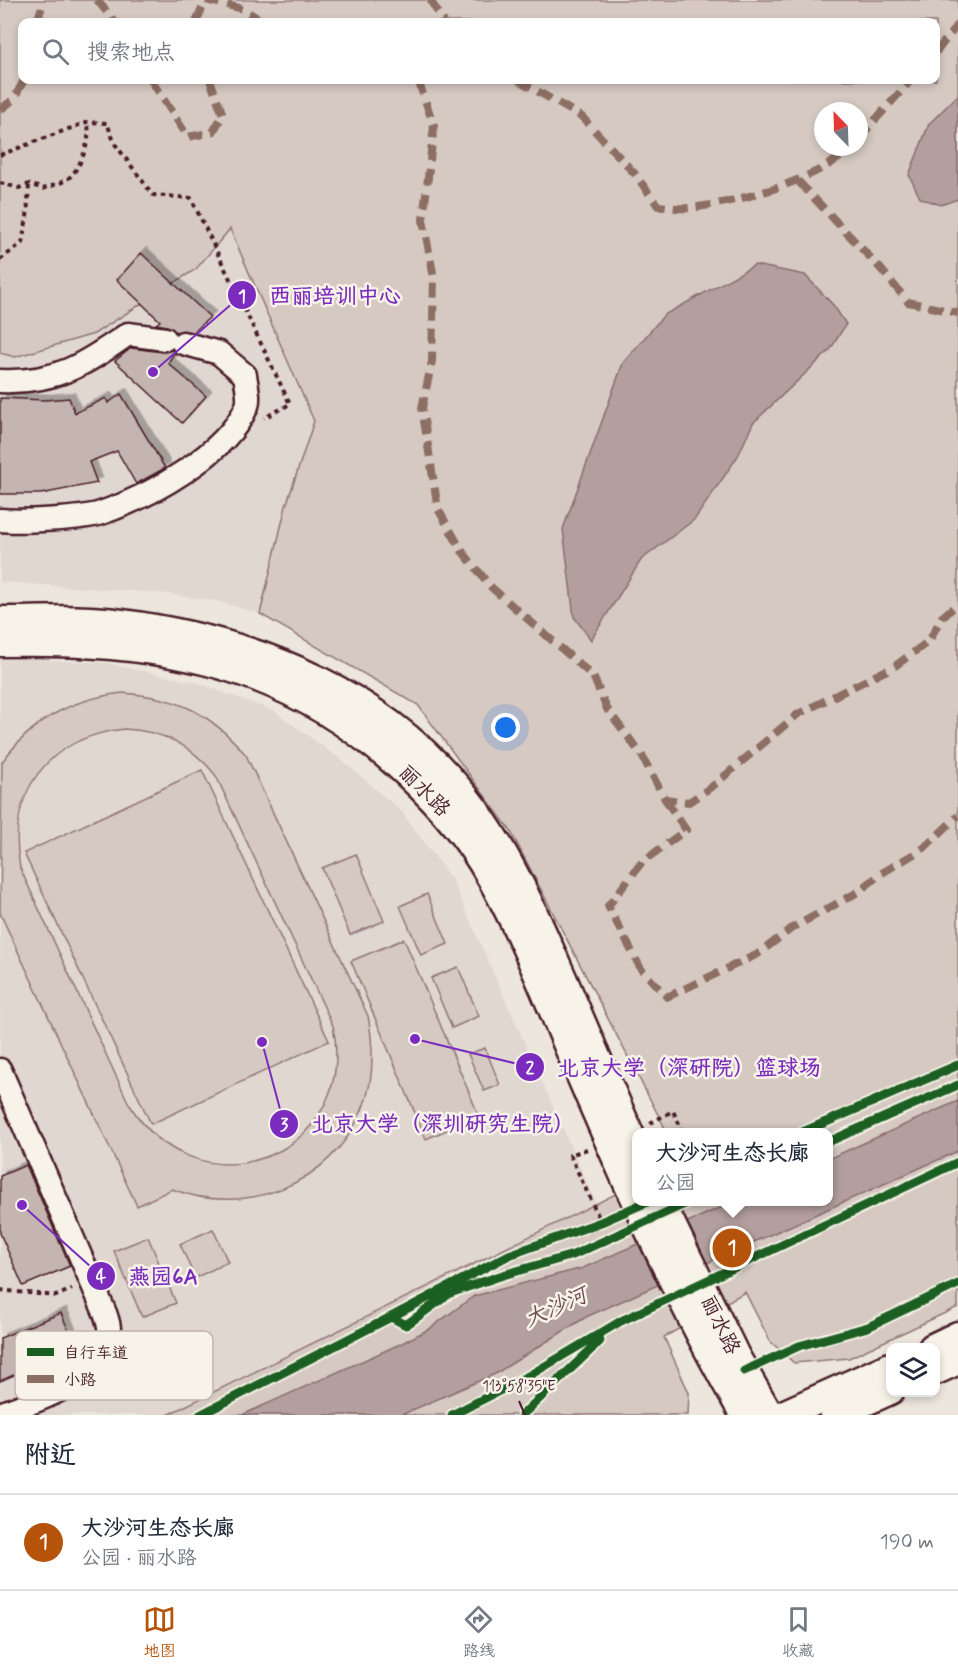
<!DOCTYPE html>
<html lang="zh">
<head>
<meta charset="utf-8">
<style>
	:root { --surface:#fff; --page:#f6f6f7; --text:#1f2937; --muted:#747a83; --line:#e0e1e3; --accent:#b45309 }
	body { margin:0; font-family:Mynerve,"LXGW WenKai TC",sans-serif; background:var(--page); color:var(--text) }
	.controls { position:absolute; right:18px; bottom:18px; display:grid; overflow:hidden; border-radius:12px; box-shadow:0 3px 9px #0003 }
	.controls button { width:54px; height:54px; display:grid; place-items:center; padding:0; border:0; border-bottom:2px solid var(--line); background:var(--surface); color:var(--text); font:30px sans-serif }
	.compass { position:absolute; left:814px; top:102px; width:54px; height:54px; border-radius:50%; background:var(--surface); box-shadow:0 3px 9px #0003; rotate:337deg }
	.you { position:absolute; left:506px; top:728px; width:21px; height:21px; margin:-15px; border:4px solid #fff; border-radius:50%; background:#1a73e8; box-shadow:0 0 0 9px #1a73e833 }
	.badge { display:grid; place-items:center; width:39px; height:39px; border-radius:50%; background:var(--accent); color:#fff; font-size:20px; font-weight:700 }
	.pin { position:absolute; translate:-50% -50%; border:3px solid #fff; box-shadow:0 2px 6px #0006 }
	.popup { position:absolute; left:632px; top:1128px; width:201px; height:78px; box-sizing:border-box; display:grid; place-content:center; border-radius:12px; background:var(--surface); filter:drop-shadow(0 2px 4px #0005); font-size:20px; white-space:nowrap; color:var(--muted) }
	.popup b { font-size:22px; color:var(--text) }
	.popup::after { content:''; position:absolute; left:50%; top:100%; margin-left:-12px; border:12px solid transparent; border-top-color:var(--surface) }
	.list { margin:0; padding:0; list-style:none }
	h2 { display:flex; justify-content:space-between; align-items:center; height:78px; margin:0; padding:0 24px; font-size:26px }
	h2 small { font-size:20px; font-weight:400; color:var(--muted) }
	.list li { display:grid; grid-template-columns:39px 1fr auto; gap:18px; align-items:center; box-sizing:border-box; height:96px; padding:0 24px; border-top:2px solid var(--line) }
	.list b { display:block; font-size:22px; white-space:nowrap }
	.list p { margin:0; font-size:20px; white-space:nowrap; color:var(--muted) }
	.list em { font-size:20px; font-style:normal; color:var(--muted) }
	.icon { flex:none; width:33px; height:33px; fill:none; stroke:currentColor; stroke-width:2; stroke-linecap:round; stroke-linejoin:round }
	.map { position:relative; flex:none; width:958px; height:1415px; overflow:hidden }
	.search { position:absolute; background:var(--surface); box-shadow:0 3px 9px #0003; left:18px; right:18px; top:18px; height:66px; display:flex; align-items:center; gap:15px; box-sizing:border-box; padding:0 21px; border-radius:12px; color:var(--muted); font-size:22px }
	.sheet { height:174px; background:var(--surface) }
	nav { display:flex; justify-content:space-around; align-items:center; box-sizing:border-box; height:84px; border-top:2px solid var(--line); background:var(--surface); font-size:16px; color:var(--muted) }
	nav a { display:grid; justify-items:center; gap:3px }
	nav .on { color:var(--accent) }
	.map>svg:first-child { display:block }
	.built { fill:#e0d7d0 }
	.green { fill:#d5c9c2; stroke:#907476; stroke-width:1.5; fill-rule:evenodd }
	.water { fill:#b39f9d; stroke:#896c6f; stroke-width:1.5 }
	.building { fill:#c4b5b0; stroke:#4a1f2b; stroke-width:1.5; filter:url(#shadow) }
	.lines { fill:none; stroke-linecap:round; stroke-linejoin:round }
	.minor-casing { stroke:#4a1f2b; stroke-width:27 }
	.major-casing { stroke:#4a1f2b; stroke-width:33 }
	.path { stroke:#4a1f2b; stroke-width:4; stroke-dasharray:4.5 4.5; stroke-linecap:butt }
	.minor { stroke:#f7f3e8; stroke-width:22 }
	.major { stroke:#f7f3e8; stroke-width:28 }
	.quiet { stroke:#8d6e63; stroke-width:8; stroke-dasharray:15 8; stroke-linecap:butt }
	.cycleway-casing { stroke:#f7f3e8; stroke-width:13 }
	.cycleway { stroke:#1b5e20; stroke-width:9 }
	.ticks { fill:none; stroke:#4a1f2b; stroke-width:2 }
	.labels { text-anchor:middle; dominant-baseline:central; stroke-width:5; stroke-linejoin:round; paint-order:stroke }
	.street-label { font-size:21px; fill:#4a1f2b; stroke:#f7f3e8 }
	.water-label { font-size:22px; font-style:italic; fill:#6f4c53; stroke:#f7f3e8 }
	.key { fill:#f7f3e8; stroke:#c3b3af; stroke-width:1.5 }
	.key-label { font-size:16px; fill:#4a1f2b }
	.ticks-label { font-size:15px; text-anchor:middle; fill:#4a1f2b; stroke:#f7f3e8; stroke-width:5; stroke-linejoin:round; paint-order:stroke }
	.leader { fill:none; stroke:#7b2cbf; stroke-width:2 }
	.callout-dot { fill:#7b2cbf; stroke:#f7f3e8; stroke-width:2 }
	.mark-label { font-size:18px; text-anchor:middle; font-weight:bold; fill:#fff }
	.callout-label { font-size:22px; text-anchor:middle; font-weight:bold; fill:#7b2cbf; stroke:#f7f3e8; stroke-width:5; stroke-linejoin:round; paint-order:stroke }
</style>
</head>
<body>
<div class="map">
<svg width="958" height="1415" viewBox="0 0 958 1415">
	<defs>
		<filter id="shadow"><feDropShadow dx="5.5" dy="-5.5" stdDeviation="0" flood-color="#0004"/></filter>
	</defs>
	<rect width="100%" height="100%" fill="#ece6dd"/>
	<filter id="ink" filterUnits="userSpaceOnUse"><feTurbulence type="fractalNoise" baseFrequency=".0167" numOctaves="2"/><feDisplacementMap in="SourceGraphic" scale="12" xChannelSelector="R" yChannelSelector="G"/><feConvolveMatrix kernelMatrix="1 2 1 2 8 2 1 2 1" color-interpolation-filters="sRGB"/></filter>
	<g filter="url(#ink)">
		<path class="built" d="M0,142L228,226L314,421L286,506L260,614L217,601L161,593L0,582Z
			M25,659L106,663L197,683L274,711L343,761L402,812L452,880L596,1203L167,1415H0V660Z"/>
		<path class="green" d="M0,0H958V1307L849,1358L794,1363L770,1341L745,1292L664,1337L689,1393L688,1415H167L636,1184V1202H828V1132H667L510,830L418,705L260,614L286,506L314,421L230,229L196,269L94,334L15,357L0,353ZM22,22H936V80H22ZM823,111H859V147H823Z
			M123,693C178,697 211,713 246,755L368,1016C374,1048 375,1080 362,1110C332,1184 245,1218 172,1189L137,1206L0,913L2,762C33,720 70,699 123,693ZM124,729C163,731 192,745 216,776L333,1026C360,1158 195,1218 128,1102L20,868C6,793 48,737 124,729Z
			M202,770L329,1041L151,1124L24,853Z
			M356,854L384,921L350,935L322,868Z
			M427,894L448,944L421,955L400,906Z
			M404,939L479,1116L426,1139L351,961Z
			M458,967L479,1016L452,1028L431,978Z
			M485,1048L500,1085L484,1091L468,1054Z
			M213,1229L228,1262L195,1278L180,1244Z
			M148,1237L176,1303L142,1317L114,1251Z"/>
		<path class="water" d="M958,95V199L941,205L920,198L909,175L929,124Z
			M755,265L805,275L834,306L846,324L830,350L753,423L738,456L695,519L641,560L591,640L574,617L563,529L623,363L664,315Z
			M958,1101V1151L586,1317L495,1374L401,1415H242L400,1344L429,1329L474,1296L583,1268L733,1202H828V1159Z"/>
		<path class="building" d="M141,253L210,317L194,332H176L167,326L156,324L160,321L117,280Z
			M131,348L163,352L172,350L174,353L168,363L206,396L182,423L115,361Z
			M121,394L165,468L136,484L117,451L89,462L97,483L41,494H0V398L45,400L69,398L75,413L106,398L108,403Z
			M26,1165L70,1266L23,1286L0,1233V1176Z
			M61,1313L76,1348L0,1381V1338Z"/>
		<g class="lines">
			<defs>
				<path id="minor" d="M0,381C56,383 84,365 128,334L165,339
					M0,520C20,522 83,519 101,513C149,497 227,454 247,406C250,398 246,383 245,375L219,353L183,343
					M0,1070L105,1313C107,1319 110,1326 109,1332C109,1380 36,1400 0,1414"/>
				<path id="major" d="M0,621C41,621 83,618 123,624C259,642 389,695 473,808C511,859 536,919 562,978C586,1035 611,1092 636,1150
					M0,642C152,639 276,657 394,761C428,791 459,824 483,863C522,928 549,1001 579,1071C629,1188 681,1305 745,1415
					M660,1202L735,1356L769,1415
					M933,1348L958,1336
					M936,1370L958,1360
					M783,1415L890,1367
					M834,1415L890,1390"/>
			</defs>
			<use href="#minor" class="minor-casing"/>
			<use href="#major" class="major-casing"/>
			<path class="path" d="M0,155L87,122L107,123L115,144L153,195L191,198L290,404L264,418
				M0,183L19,188L29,184L43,189C50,186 59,184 66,180C80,172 93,136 87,122
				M0,260L22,243L27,218L29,184
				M650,1123L673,1111L683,1132
				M587,1149L570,1155L601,1222
				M0,1290L56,1296L72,1289"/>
			<use href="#minor" class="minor"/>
			<use href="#major" class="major"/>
			<path class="quiet" d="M97,0L115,22
				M430,0L444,22
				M37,22L44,0
				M196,22L206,0L243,9L264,22
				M936,52L958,24
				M151,80L188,137L213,132L223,115L210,80
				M418,80L434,126L423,220L434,278L432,361L422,408L438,509L462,551L492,588L593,676L607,709L641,754L665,799L689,802L714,785L798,714L895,666L929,641L942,617L958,604
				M518,80L582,117L635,174L658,206C668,207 680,209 690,208C732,204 823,179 851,147
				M0,110L14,99L24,80
				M859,138L911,80
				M798,181L880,268L908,302L958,313
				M665,799L686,830L642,862L608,906L641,969L667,997L758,954L792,928L858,892L882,873L924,848L958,816"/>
			<defs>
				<path id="cycleway" d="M803,1132L958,1065
					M828,1142L958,1085
					M391,1317L509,1255L601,1222L647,1202
					M744,1371L799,1346L868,1327L958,1284
					M200,1415L391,1317L406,1325L450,1293L503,1275L573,1255L689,1202
					M452,1415L530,1375L621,1321L958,1162
					M522,1415L600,1341"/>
			</defs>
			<use href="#cycleway" class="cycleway-casing"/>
			<use href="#cycleway" class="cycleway"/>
		</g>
	</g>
	<path class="ticks" d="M519,1401L525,1415"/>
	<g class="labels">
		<g class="street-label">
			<text transform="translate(424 791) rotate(45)">丽水路</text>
			<text transform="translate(720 1325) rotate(64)">丽水路</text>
		</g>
		<g class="water-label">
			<text transform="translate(556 1308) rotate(-24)">大沙河</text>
		</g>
	</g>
	<rect x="15" y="1331" width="198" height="69" rx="9" class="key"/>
	<rect x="27" y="1348" width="27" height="8" fill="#1b5e20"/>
	<rect x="27" y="1375" width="27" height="8" fill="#8d6e63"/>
	<g class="key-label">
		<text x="64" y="1358">自行车道</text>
		<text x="64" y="1385">小路</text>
	</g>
	<g class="ticks-label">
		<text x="519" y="1391">113°58'35"E</text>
	</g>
	<path class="leader" d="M153 372L242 295M415 1039L530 1067M262 1042L284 1124M22 1205L101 1276"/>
	<g class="callout-dot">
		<circle cx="153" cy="372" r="6"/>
		<circle cx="415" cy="1039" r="6"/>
		<circle cx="262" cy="1042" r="6"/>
		<circle cx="22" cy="1205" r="6"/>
		<circle cx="242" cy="295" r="15"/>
		<circle cx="530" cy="1067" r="15"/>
		<circle cx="284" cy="1124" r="15"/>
		<circle cx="101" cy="1276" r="15"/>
	</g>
	<g class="mark-label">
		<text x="242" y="302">1</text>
		<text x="530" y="1073">2</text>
		<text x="284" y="1130">3</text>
		<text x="101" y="1282">4</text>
	</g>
	<g class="callout-label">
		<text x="335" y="303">西丽培训中心</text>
		<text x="689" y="1075">北京大学（深研院）篮球场</text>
		<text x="443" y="1131">北京大学（深圳研究生院）</text>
		<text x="163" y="1284">燕园6A</text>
	</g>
</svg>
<div class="controls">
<button><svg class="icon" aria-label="layers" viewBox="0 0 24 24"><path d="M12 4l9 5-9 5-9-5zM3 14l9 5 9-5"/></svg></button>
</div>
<svg class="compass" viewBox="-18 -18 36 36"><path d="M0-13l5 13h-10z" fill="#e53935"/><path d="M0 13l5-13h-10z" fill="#747a83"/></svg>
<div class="you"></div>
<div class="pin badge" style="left:732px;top:1248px">1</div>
<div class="popup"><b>大沙河生态长廊</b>公园</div>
<div class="search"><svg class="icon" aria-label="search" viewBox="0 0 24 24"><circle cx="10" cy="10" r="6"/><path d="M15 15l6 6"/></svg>搜索地点</div>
</div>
<section class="sheet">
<h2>附近<small></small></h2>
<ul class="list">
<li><span class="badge">1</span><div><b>大沙河生态长廊</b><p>公园 · 丽水路</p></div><em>190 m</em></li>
</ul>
</section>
<nav>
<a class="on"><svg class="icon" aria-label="map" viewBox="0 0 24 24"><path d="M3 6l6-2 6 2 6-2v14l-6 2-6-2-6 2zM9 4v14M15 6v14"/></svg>地图</a>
<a><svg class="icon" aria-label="directions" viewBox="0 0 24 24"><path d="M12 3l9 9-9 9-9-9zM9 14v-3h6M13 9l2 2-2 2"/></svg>路线</a>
<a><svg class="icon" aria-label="saved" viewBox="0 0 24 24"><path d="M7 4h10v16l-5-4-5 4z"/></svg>收藏</a>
</nav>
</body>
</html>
